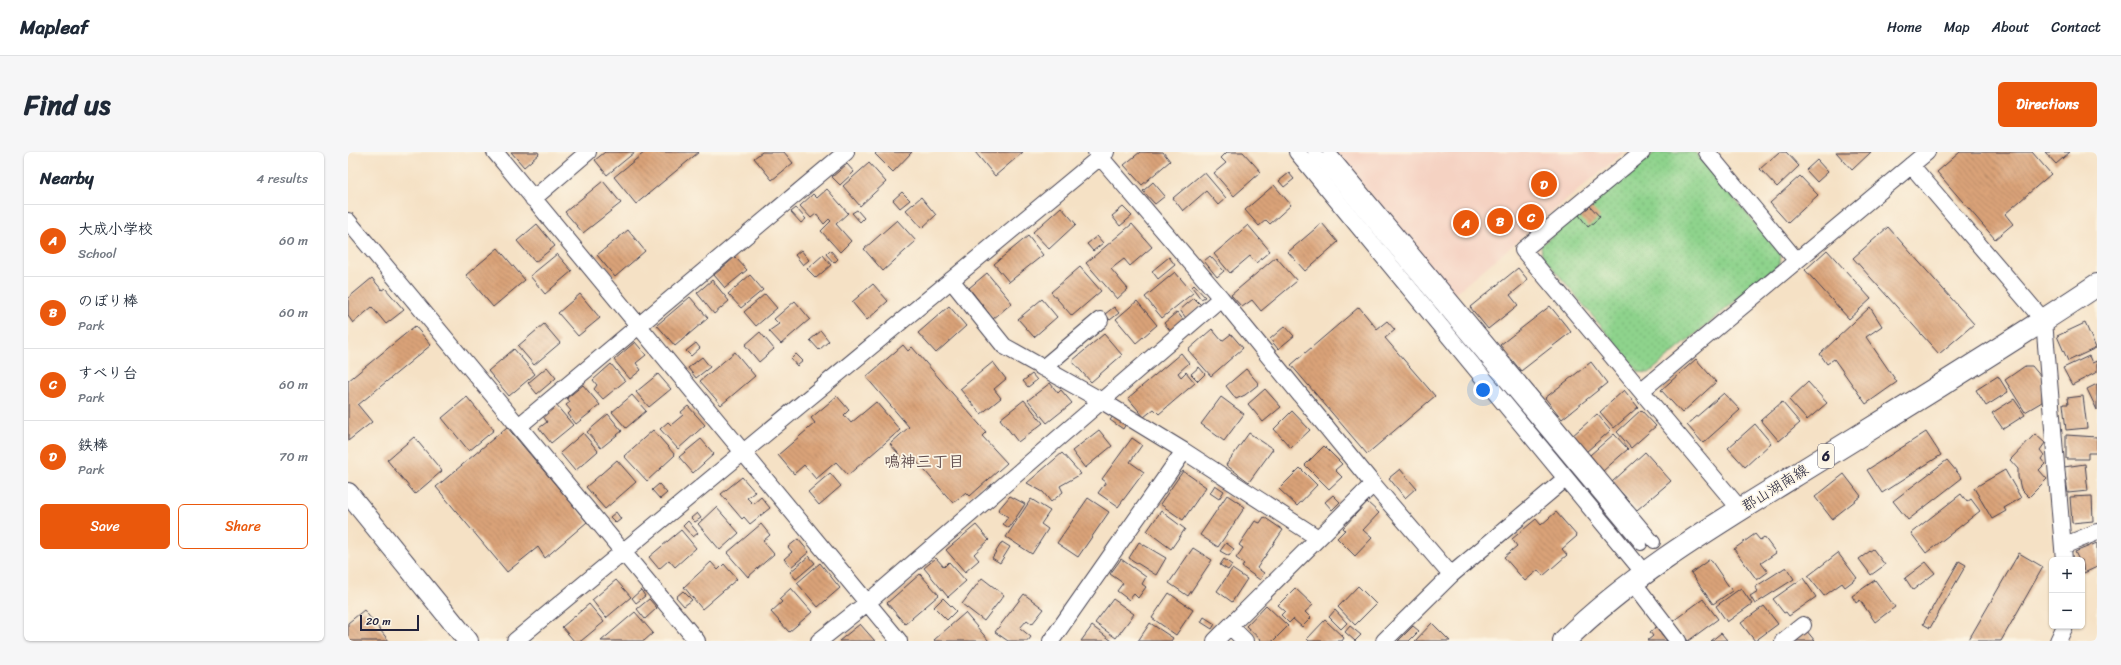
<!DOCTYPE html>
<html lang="en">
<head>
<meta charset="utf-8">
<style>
	:root { --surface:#fff; --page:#f6f6f7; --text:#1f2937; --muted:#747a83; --line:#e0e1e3; --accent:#ea580c }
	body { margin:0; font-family:Sriracha,"Klee One",sans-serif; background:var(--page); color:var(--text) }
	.controls { position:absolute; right:12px; bottom:12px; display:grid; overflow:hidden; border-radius:6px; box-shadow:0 1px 3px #0004 }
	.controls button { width:36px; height:36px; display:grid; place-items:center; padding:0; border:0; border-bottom:1px solid var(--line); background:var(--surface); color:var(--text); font:20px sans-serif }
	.scale { position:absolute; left:12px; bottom:10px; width:59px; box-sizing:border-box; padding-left:4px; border:2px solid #22223b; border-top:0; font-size:11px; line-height:14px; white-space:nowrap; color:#22223b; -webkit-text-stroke:3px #fcf5e5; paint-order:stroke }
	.you { position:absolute; left:1135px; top:238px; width:14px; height:14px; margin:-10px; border:3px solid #fff; border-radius:50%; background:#1a73e8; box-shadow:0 0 0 6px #1a73e833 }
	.badge { display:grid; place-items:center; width:26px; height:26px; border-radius:50%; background:var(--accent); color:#fff; font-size:13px; font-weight:700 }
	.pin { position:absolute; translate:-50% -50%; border:2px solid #fff; box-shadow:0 1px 4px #0006 }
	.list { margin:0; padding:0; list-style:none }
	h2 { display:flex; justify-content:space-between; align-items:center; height:52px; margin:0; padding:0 16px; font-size:17px }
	h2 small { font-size:13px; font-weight:400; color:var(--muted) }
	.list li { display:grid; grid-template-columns:26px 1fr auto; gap:12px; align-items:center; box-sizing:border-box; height:72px; padding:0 16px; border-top:1px solid var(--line) }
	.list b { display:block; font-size:15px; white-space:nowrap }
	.list p { margin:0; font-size:13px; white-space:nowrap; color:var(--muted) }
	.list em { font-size:13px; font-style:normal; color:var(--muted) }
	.actions { display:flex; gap:8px; padding:12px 16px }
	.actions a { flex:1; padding:9px 0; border:1px solid var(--accent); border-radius:6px; text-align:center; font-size:14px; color:var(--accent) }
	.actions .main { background:var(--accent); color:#fff }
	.map { position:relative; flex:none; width:1749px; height:489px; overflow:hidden; border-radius:6px }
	header { display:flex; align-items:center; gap:24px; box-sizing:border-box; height:56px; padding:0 20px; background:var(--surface); border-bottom:1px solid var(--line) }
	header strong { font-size:19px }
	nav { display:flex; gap:22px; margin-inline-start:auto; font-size:14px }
	.intro { display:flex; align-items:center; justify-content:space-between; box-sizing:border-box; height:96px; padding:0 24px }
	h1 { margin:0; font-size:28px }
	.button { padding:10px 18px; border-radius:6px; background:var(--accent); color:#fff; font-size:14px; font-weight:700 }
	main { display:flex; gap:24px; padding:0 24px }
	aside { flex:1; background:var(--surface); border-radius:6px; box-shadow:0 1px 3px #0004 }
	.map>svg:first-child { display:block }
	.built { fill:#f5d2c2 }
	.park { fill:url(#park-dots); stroke:#587a64 }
	.building { fill:url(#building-back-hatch) }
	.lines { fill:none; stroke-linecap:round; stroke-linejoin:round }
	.pedestrian-casing { stroke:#423f50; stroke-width:14 }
	.minor-casing { stroke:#423f50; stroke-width:18 }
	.tertiary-casing { stroke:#423f50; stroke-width:22 }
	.primary-casing { stroke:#423f50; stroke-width:24 }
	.pedestrian { stroke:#fff; stroke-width:12 }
	.minor { stroke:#fff; stroke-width:16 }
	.tertiary { stroke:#fff; stroke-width:20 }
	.primary { stroke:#fff; stroke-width:22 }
	.labels { text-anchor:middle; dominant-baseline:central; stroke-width:3.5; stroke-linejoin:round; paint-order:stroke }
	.shield { fill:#fcf5e5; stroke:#63616e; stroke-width:1 }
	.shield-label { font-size:14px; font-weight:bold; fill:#22223b }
	.street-label { font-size:15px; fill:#22223b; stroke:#fcf5e5 }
	.neighbourhood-label { font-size:16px; font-weight:bold; fill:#624f50; stroke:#fcf5e5 }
</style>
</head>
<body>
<header>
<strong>Mapleaf</strong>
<nav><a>Home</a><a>Map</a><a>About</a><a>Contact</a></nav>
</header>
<div class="intro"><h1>Find us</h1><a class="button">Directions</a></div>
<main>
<aside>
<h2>Nearby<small>4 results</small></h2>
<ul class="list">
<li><span class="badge">A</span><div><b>大成小学校</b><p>School</p></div><em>60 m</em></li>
<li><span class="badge">B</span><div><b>のぼり棒</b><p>Park</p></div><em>60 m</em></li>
<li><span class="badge">C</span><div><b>すべり台</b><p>Park</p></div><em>60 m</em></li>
<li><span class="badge">D</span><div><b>鉄棒</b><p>Park</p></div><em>70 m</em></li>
</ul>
<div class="actions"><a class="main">Save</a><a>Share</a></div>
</aside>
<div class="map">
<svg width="1749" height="489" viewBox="0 0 1749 489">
	<defs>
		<pattern id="park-dots" width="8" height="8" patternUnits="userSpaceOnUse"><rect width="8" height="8" fill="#8ed38c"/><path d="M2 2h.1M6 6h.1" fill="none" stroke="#7ab57a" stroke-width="1.8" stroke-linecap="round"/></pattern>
		<pattern id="building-back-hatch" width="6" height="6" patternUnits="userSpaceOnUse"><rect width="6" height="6" fill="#daa378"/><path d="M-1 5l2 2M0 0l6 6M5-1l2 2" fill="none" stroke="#b08464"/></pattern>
	</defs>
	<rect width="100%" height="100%" fill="#fcf5e5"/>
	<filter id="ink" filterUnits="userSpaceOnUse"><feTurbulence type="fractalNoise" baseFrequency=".025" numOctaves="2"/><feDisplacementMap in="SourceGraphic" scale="8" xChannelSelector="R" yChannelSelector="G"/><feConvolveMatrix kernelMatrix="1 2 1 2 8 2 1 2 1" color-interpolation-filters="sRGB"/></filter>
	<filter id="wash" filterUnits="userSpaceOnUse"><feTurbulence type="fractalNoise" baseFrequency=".012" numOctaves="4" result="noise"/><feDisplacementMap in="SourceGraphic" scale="16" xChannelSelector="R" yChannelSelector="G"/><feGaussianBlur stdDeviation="0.9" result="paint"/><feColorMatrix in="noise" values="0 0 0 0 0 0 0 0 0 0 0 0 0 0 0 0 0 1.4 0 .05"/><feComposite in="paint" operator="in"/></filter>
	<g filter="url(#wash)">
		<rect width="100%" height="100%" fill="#f5e1c5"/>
		<path class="built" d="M987,0H1276L1105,143Z"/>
		<path class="park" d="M1307,0H1347L1433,102L1432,112L1301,221L1291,220L1194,103L1193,93Z"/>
		<g id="blocks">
			<path class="building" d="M163,0H190L191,2L176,15Z
				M257,0H287L259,23L247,8Z
				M297,0H351L288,52L266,25Z
				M414,0H436L445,11L424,28L406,6Z
				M529,0H564L545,20L527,2Z
				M627,0H675L647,24Z
				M792,0H815L822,9L794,33L776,13Z
				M879,0H895L913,20L886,44L866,21L878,11L873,6Z
				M1431,0H1438L1451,14L1429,35L1412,17Z
				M1488,0H1523L1504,18Z
				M1612,0H1684L1703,22L1657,62L1665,72L1647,87L1589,20Z
				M1697,0H1722L1708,12Z
				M1469,8L1480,20L1469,30L1458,18Z
				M521,11L538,30L512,54L495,34Z
				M499,12L506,20L492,33L484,25Z
				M856,20L878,46L870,53L858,39L835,59L825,46Z
				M941,21L946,27L936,35L931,29Z
				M1452,24L1470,43L1440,71L1422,51Z
				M255,29L273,51L235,81L217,60Z
				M805,30L817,44L807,52L795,39Z
				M926,33L943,53L922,72L918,68L911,74L897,58Z
				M479,37L500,61L488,72L503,89L492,100L473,79L483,69L481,67L476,72L468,62L463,66L452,54L465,42L469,46Z
				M554,40L562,48L552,56L545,48Z
				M573,45L588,63L574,76L558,58Z
				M1242,54L1252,65L1240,75L1231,63Z
				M713,55L728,72L701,97L685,80Z
				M775,55L784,64L772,74L764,64Z
				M448,56L458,67L453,71L443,60Z
				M509,58L516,66L512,70L504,61Z
				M549,68L568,89L535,119L516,97Z
				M974,71L990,90L957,119L940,100Z
				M189,72L207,94L187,110L169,89Z
				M784,72L804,95L782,114L776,107L763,117L780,137L769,147L738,111Z
				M900,73L922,99L908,111L902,104L882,121L866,102Z
				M1540,75L1626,172L1591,202L1505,106Z
				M280,78L297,99L267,125L249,103Z
				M680,84L695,103L661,130L646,112Z
				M749,84L755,91L745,99L739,92Z
				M150,96L177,128L145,155L118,123Z
				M453,98L461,108L455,113L447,103Z
				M482,98L490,107L486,111L478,102Z
				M1479,98L1523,147L1501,167L1457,118Z
				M209,102L224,119L197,142L182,124Z
				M475,103L483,113L468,126L459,117Z
				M862,104L876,119L869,125L856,109Z
				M387,105L399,118L377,136L366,123Z
				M821,105L827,113L810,127L804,119Z
				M928,105L949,129L913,159L904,148L894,155L883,143Z
				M732,115L753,139L724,164L703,140Z
				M1170,116L1180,128L1162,143L1170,153L1140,177L1122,155Z
				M827,120L845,141L814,166L797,145Z
				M639,121L664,151L645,167L621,136Z
				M402,123L415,138L393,156L380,142Z
				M24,126L34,138L37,136L56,158L38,172L24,155L5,171L0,164V146Z
				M364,128L381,149L366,162L349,141Z
				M525,132L540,149L519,168L504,150Z
				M846,133L857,145L853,147L844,135Z
				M232,142L252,166L230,184L210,161Z
				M417,142L429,156L408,174L396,160Z
				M342,145L360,166L327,194L309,173Z
				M846,146L854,154L838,166L832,158Z
				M694,147L709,165L686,185L670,167Z
				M447,149L462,167L433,192L421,179L431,172L426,167Z
				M789,149L809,173L788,191L768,167Z
				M601,154L618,174L588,201L570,181Z
				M1202,154L1223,180L1173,219L1152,193Z
				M766,155L771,161L762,168L757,162Z
				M1011,155L1029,177L1039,169L1047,178L1037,186L1087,244L1019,302L943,213Z
				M1522,155L1534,174L1518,185L1549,230L1518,252L1486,207L1479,212L1472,202Z
				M829,160L837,170L824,181L816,171Z
				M1737,171L1748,196L1720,209L1709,184Z
				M196,172L212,191L186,213L170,194Z
				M67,174L83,193L10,253L24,270L0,289V229Z
				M937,174L946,184L930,197L922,187Z
				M864,177L874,189L883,182L895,196L863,224L840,198Z
				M473,179L481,189L471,198L462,188Z
				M412,180L426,197L411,210L397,193Z
				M756,182L774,203L743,230L724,209Z
				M287,190L298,203L288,211L293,218L282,227L266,208Z
				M348,191L352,196L343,204L338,199Z
				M555,193L560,199L564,195L638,280L634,284L659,311L622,344L618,340L605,351L563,303L557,309L542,292L561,275L518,225Z
				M166,197L187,222L161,244L140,219Z
				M387,200L407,224L373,253L352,229Z
				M833,201L841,211L830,221L833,225L838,220L847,231L811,262L806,257L796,265L780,246Z
				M448,202L455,209L449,214L443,207Z
				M1741,204L1744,211L1749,209V220L1724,233L1715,216Z
				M354,205L362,215L348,226L340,216Z
				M1348,207L1368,230L1334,261L1313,238Z
				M645,210L658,227L646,237L653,246L633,262L612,237Z
				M1243,210L1259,231L1214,267L1197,246Z
				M263,212L277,229L255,247L246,237L249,233L245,228Z
				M1677,214H1684L1694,226V250L1677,260L1657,228Z
				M199,215L208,226L189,242L180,231Z
				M851,215L857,222L850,229L843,222Z
				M898,217L911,232L897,243L888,247L878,234Z
				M310,222L323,237L301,255L288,240Z
				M684,222L689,228L680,235L675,229Z
				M1650,224L1660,240L1638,254L1628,238Z
				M1460,230L1479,251L1459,268L1441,248Z
				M702,231L710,241L713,238L724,251L699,271L680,248Z
				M1749,232V258L1739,237Z
				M235,233L252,253L228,272L220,262L223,259L218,253L222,250L219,246Z
				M917,237L933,255L915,270L900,252Z
				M1276,238L1290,255L1266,276L1252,260Z
				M1376,241L1392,258L1355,291L1339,273Z
				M284,243L298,259L278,276L264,260Z
				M489,244L501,258L496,263L503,271L528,250L552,278L500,323L488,310L468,327L456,313L446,322L430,303L467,271L463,266Z
				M1735,244L1739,276L1718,278L1715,252H1720L1719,246Z
				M119,245L146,278L121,299L94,266Z
				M873,245L896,262L876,289L853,272Z
				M1666,247L1677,263L1655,277L1644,261Z
				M676,248L695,271L670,290L652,267Z
				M1434,250L1452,271L1431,289L1413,268Z
				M208,253L225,273L203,291L191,276L199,270L195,264Z
				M340,254L357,273L330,297L312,277L320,270L323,273L335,263L333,260Z
				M1293,258L1308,274L1283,296L1269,280Z
				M944,259L962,278L943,296L926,277Z
				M260,262L274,279L253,296L239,280Z
				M767,262L779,270L775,277L762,268Z
				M1249,262L1263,278L1238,300L1224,284Z
				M1407,272L1423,291L1397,315L1380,296Z
				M159,275L239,370L197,406L190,395L159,420L88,335Z
				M305,278L327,303L299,329L276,304Z
				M751,278L764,294L737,316L724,299Z
				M1578,280L1593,303L1534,341L1519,318Z
				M235,281L250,299L227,319L212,301Z
				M901,281L925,297L901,330L878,313Z
				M1266,282L1280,297L1255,319L1242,303Z
				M1687,282L1697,291L1692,298L1696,303L1693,307L1697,312L1691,318L1699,327L1681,345L1673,337L1670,325V317L1662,308Z
				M1718,283L1749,285V301H1740V307H1718Z
				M66,285L94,319L67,342L39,308Z
				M784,286L794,293L782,310L796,320L770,355L750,341L758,330L754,327Z
				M353,287L366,302L345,321L331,305Z
				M976,294L994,312L987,318L994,325L981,337L957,313Z
				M1297,300L1323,329L1289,358L1264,330Z
				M714,301L733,322L712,334L715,340L703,350L695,340L679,331Z
				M269,308L288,330L257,357L238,335Z
				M1599,308L1614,326L1560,368L1545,349Z
				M1737,312L1740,339L1720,341L1716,315Z
				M952,316L969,333L949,354L931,337Z
				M1052,317L1068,336L1057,346L1041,326Z
				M1657,318L1673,346L1656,356L1658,359L1644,367L1626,336Z
				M835,319L858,335L835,368L812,352Z
				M482,321L493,334L471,353L460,340Z
				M1496,322L1513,344L1484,367L1467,345Z
				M394,325L407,340L399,346L405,352L413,345L422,356L402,372L396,365L394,367L373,342Z
				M311,332L319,341L312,347L304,338Z
				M867,333L876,339L871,347L862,341Z
				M1613,342L1619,350L1623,347L1632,359L1578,401L1563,381Z
				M879,343L897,355L870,395L852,383Z
				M985,343L992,350L984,358L977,350Z
				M662,344L677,352L661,376L655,372L660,365L650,358Z
				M1744,344L1745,369L1724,371L1722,345Z
				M740,346L761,360L730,405L709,391Z
				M683,347L702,359L693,372L700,377L684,402L658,385Z
				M1019,350L1031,361L1015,378L1024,386L1007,404L989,386L997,378L995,376Z
				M368,355L391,381L372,398L350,372Z
				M813,359L837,377L823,397L799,379Z
				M268,360L273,367L268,371L262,365Z
				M1208,360L1229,384L1214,397L1219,403L1195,424L1190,418L1177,429L1156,405L1169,394L1164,387L1188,367L1193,373Z
				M349,361L353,366L347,370L343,366Z
				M916,365L935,378L909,416L916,421L912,428L894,415L896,412L888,406L895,396L891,393L907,369L912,371Z
				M340,369L350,381L345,385L335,374Z
				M413,372L422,383L415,389L426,402L400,425L379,401Z
				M628,373L641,388L626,402L631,408L617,420L598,398Z
				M333,378L348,396L327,415L321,408L311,417L301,405Z
				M1407,382L1412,388L1416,385L1428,401L1413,411L1420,420L1409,428L1386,397Z
				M450,387L461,400L443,415L436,407L444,400L440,395Z
				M654,390L662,395L652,411L644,406Z
				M791,390L818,406L808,423L781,406Z
				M878,391L886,397L881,404L872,399Z
				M1749,391V415L1736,421L1734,408H1731L1727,400Z
				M845,396L864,408L840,444L821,431Z
				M1525,397L1537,413L1523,423L1511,407Z
				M1490,401L1509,426L1497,435L1494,431L1476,444L1460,424Z
				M1671,401L1695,415L1653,489H1620Z
				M461,404L467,411L448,427L442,420Z
				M588,406L596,415L601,410L618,429L600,445L576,416Z
				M773,407L798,425L794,432L798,435L790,446L786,442L781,448L769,439L775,431L762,422Z
				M876,407L884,413L880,418L872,413Z
				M1362,407L1384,439L1365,452L1343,421Z
				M1611,409L1618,413L1582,476L1575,472Z
				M363,410L370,418L376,412L389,427L354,457L336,435Z
				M1578,410L1587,421L1565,438L1557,426Z
				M472,411L492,436L470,455L449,431Z
				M1438,415L1446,427L1407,452L1402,444L1410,439L1407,435Z
				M884,417L899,427L884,450L869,439Z
				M572,422L591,443L557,472L539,451Z
				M634,426L656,443L636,469L614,452Z
				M1455,426L1468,445L1441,464L1438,460L1436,461L1425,447Z
				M268,428L283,445L258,466L244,448Z
				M1527,428L1547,455L1527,470L1512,448L1508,451L1504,444Z
				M1010,434L1028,452L1007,473L990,455Z
				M443,436L464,460L441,480L423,460L434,450L431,447Z
				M947,436L965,453L957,460L963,466L954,475L945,467L941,471L933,463L937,459L930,453Z
				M1393,436L1404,452L1379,470L1368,454Z
				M293,438L297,444L288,451L284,446Z
				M335,439L344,448L336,454L328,445Z
				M821,441L845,458L828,483L804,466Z
				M676,442L696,457L684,472L679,468L672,476L683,485L680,489H660L647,480Z
				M595,446L608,459L599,468L586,455Z
				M301,447L309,456L297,467L289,457Z
				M765,447L786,462L768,486L747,471Z
				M1355,447L1370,467L1340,489L1325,469Z
				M241,452L256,470L233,489H226L214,475Z
				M918,453L940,474L925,489H914L898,474Z
				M1416,454L1430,472L1407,489L1393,471Z
				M16,458L41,489H0V471Z
				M987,458L999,471L993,477L981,465Z
				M287,460L305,481L296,489H253Z
				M617,461L641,489H587L586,488Z
				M856,465L867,472L864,477L853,470Z
				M977,468L996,486L994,489H961L959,487Z
				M802,471L825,486L823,489H790Z
				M1084,471L1102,489H1067Z
				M512,472L527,489H491Z
				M744,474L764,489H733Z
				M1002,474L1013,483L1007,489L997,480Z
				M1065,474L1071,479L1061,489H1050Z
				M1308,475L1319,489H1299L1305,484L1302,480Z
				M1458,478L1467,489H1445Z
				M1373,481L1379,488L1363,489Z"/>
		</g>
	</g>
	<g filter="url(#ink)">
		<use href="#blocks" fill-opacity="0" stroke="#423f50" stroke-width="1"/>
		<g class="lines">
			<defs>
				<path id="pedestrian" d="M966,0L1293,392
					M981,0L1306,390"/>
				<path id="minor" d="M147,0L551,489
					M748,0L873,146L1025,332L1103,423
					M949,0L1296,421
					M1294,0L1175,98L1392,357
					M1359,0L1448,108
					M1563,13L1696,169L1716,408
					M185,47L240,0
					M0,69L349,489
					M603,128L656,194L754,249L836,299L970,386
					M695,216L752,168
					M1294,238L1579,0
					M171,274L498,0
					M1715,394L1749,380
					M1285,430L1330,489
					M882,474L897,489
					M167,489L758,0
					M471,489L519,451L873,146
					M703,489L836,299
					M867,489L1025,332
					M1036,489L1103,423L1217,327
					M1435,489L1455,473
					M1710,489L1717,474"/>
				<path id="tertiary" d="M0,341L120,489"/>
				<path id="primary" d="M1216,489C1283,423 1364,375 1443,326C1546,262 1649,200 1749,133"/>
			</defs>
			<use href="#pedestrian" class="pedestrian-casing"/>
			<use href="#minor" class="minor-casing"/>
			<use href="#tertiary" class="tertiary-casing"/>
			<use href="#primary" class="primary-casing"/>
			<use href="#pedestrian" class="pedestrian"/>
			<use href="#minor" class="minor"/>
			<use href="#tertiary" class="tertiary"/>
			<use href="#primary" class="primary"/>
		</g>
	</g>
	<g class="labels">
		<rect class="shield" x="1470" y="292" width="16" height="24" rx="3"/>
		<g class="shield-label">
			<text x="1478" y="304">6</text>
		</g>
		<g class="street-label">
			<text transform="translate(1427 336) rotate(-32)">郡山湖南線</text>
		</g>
		<g class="neighbourhood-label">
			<text x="576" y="309">鳴神三丁目</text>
		</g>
	</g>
</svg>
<div class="controls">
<button>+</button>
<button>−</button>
</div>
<div class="scale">20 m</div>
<div class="you"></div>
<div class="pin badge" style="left:1118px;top:71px">A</div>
<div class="pin badge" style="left:1152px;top:69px">B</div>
<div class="pin badge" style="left:1183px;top:65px">C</div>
<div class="pin badge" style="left:1196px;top:32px">D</div>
</div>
</main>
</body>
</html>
